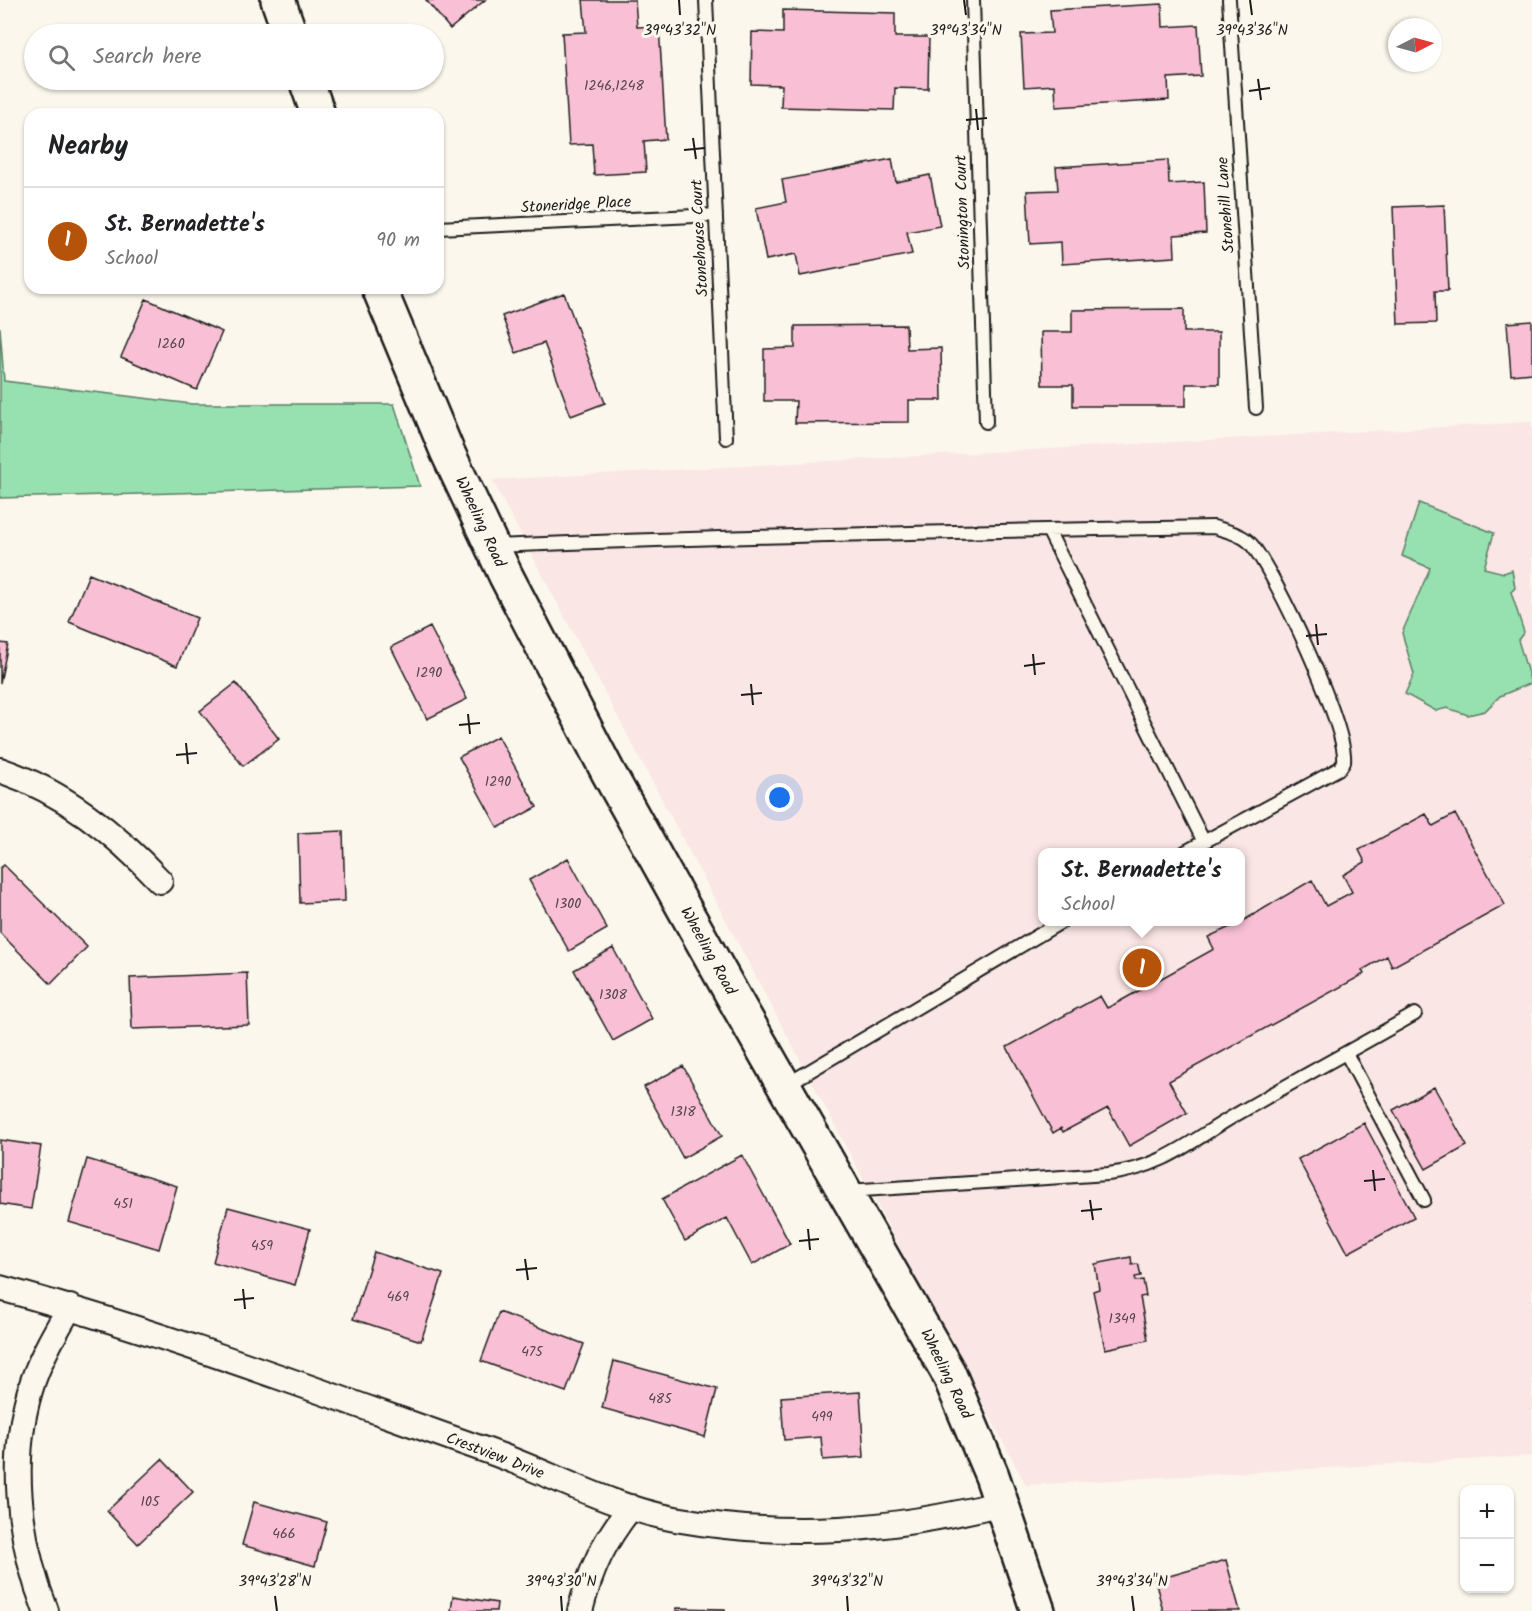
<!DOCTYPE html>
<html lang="en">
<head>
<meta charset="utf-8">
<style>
	:root { --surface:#fff; --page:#f6f6f6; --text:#202124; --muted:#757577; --line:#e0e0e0; --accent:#b45309 }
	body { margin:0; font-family:Kalam,sans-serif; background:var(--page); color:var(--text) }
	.controls { position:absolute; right:18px; bottom:18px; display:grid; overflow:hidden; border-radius:12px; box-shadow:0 2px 4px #0004 }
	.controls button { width:54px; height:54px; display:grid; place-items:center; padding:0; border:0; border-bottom:2px solid var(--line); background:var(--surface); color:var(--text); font:30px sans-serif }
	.compass { position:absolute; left:1388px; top:18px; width:54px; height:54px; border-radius:50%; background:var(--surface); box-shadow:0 2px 4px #0004; rotate:84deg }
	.you { position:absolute; left:780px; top:798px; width:21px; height:21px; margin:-15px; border:4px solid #fff; border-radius:50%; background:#1a73e8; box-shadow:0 0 0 9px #1a73e833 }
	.badge { display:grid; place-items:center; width:39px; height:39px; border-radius:50%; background:var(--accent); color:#fff; font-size:20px; font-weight:700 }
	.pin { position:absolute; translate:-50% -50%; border:3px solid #fff; box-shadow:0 2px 6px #0006 }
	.popup { position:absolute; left:1038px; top:848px; width:207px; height:78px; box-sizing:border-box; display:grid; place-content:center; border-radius:12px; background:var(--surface); filter:drop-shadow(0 2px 4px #0005); font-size:20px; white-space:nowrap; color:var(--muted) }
	.popup b { font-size:22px; color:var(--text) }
	.popup::after { content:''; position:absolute; left:50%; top:100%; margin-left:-12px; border:12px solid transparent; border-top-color:var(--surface) }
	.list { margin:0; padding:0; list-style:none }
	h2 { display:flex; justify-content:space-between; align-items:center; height:78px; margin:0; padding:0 24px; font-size:26px }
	h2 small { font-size:20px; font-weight:400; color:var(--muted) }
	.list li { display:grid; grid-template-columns:39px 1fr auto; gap:18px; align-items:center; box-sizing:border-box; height:108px; padding:0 24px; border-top:2px solid var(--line) }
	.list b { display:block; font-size:22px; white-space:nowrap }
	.list p { margin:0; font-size:20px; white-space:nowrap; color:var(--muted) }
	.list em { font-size:20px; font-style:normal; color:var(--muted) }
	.icon { flex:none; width:33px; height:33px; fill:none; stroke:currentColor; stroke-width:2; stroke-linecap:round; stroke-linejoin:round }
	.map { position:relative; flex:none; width:1532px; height:1611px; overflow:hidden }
	.search { position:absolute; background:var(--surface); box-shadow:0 2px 4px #0004; left:24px; top:24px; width:420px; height:66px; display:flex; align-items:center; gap:15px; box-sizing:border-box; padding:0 21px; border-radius:33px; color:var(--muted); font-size:22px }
	.panel { position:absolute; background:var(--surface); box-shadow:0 2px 4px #0004; left:24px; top:108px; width:420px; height:186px; border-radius:18px }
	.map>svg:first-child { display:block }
	.built { fill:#fae6e5; fill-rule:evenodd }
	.green { fill:#97e0af; stroke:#5a7e66; stroke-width:1.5 }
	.building { fill:#f9c0d5; stroke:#1c1c1c; stroke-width:1.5 }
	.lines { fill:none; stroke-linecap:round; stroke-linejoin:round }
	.lane-casing { stroke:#1c1c1c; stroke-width:16 }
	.street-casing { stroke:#1c1c1c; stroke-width:28 }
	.secondary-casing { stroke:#1c1c1c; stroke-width:38 }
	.lane { stroke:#fbf7ec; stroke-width:12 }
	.street { stroke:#fbf7ec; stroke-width:24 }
	.secondary { stroke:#fbf7ec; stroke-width:33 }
	.ticks { fill:none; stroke:#1c1c1c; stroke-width:2 }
	.labels { text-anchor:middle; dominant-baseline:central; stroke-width:6; stroke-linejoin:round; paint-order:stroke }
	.number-label { font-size:14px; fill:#53454a }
	.street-label { font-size:16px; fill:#1c1c1c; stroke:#fbf7ec }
	.ticks-label { font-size:15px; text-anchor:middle; fill:#1c1c1c; stroke:#fbf7ec; stroke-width:6; stroke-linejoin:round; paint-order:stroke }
</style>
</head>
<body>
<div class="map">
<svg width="1532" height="1611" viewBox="0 0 1532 1611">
	<rect width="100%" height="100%" fill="#fbf7ec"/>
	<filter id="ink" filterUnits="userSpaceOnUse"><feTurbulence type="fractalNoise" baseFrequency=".0167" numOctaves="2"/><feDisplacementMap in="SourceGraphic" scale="12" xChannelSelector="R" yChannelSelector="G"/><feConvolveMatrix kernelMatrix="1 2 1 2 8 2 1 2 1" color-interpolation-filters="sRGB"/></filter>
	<g filter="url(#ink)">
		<path class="built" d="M1532,422V1456L1026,1485L492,480ZM1043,852H1241V922H1043Z"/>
		<path class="green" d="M0,327L4,381L192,404H394L420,486L0,498Z
			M1419,503L1494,533L1484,568L1504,573L1512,570L1515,588L1511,592L1524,632L1518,640L1531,683L1500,696L1485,711L1468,715L1447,708L1436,711L1405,694L1414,674L1402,633L1430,568L1402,556Z"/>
		<path class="building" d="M426,0H485L450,29Z
			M583,0H635L637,27L659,26L666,139L644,141L646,172L594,175L592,144L569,145L562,33L586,32Z
			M1162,4L1163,27L1198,25L1201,76L1168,78L1169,100L1056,107L1055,85L1024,87L1021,34L1052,33L1050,10Z
			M783,10L895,13V37H929L928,89L895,88L894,110L781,107L782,85L751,84L752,32L783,33Z
			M892,159L896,182L930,175L940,226L907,232L912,254L800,276L796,254L766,260L756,208L786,202L782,180Z
			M1168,160L1169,184L1204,182L1206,233L1174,235L1175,257L1062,264L1061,242L1030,244L1027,191L1058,190L1056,167Z
			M1444,205L1448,291H1435L1436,323L1398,324L1393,207Z
			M564,293L605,403L571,416L544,343L516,353L502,316Z
			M146,299L222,332L197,390L121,357Z
			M1184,309V332H1219V384H1186V406H1073V385H1042L1041,332H1072V310Z
			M1532,321V373L1511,375L1507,323Z
			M906,325L907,349L941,348L942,400H909V422L795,423L796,401H764V349L795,348V326Z
			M89,574L197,618L177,666L69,622Z
			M430,627L467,699L427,719L391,647Z
			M0,643L8,644L0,683Z
			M236,683L279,739L243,766L200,711Z
			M498,736L537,807L498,828L459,757Z
			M1426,814L1433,826L1455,814L1505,905L1392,967L1387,956L1362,970L1364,974L1169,1081L1187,1113L1129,1146L1108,1108L1063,1132L1061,1128L1053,1133L1007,1047L1100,996L1107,1008L1115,1004L1214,949L1208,937L1241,922L1312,880L1326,906L1352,892L1343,875L1365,862L1359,850Z
			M343,831L345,901L300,903L298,833Z
			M568,858L607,929L569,951L529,880Z
			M4,865L87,947L51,984L0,933V868Z
			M613,948L652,1019L613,1041L574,970Z
			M247,973L249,1025L132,1029L130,978Z
			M683,1066L722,1136L683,1158L644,1087Z
			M1434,1087L1467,1146L1426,1169L1393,1110Z
			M1364,1123L1414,1217L1348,1253L1298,1159Z
			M0,1140L41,1146L31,1209L0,1204Z
			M742,1155L790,1244L752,1265L727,1218L685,1241L662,1199Z
			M87,1159L177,1186L159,1249L69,1222Z
			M228,1207L310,1229L295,1285L213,1262Z
			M374,1252L443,1274L421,1341L353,1319Z
			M1131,1257L1132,1265L1138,1264L1139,1267L1141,1276L1135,1277L1136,1281L1143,1280L1146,1296L1140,1297L1148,1340L1105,1349L1093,1291L1099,1289L1095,1264Z
			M499,1312L584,1344L566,1392L481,1361Z
			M614,1361L717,1389L705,1437L602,1408Z
			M860,1392L864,1457L823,1460L821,1437L784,1440L781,1397Z
			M162,1459L193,1492L138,1544L107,1511Z
			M254,1502L327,1522L315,1566L242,1545Z
			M1226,1560L1240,1611H1163L1155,1580Z
			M453,1596L497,1603L496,1611H451Z
			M676,1608L725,1609V1611H676Z"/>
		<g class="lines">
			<defs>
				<path id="lane" d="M706,0L726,438
					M973,0L986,422
					M1229,0L1256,408
					M438,228L716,215
					M1048,530L1204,842
					M495,546C735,536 974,531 1214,527C1226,531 1242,534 1251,544C1275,572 1348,728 1344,762L1340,768L1185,852
					M1346,1053L1424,1200
					M786,1085L1061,922
					M847,1191L1108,1174C1164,1168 1193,1139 1239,1113C1298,1079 1357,1047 1415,1014"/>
				<path id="street" d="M0,770C64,792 114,832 160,881
					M0,1288C165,1333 326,1394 488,1451C550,1473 610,1507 675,1519C789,1539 891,1531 1002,1503
					M46,1611C18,1540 8,1455 33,1381C42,1355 56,1331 70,1307
					M580,1611C591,1568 604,1541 631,1507"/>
				<path id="secondary" d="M278,0L290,34
					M306,80L318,114
					M379,288L447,451L506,576L608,772L739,1007L948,1372L992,1476L1038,1611"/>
			</defs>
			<use href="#lane" class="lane-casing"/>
			<use href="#street" class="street-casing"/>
			<use href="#secondary" class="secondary-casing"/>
			<use href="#lane" class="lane"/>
			<use href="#street" class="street"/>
			<use href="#secondary" class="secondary"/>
		</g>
	</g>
	<path class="ticks" d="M679,0L680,15M964,0L966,15M1250,0L1252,15M1258,79L1261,100M1249,91L1270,88M976,109L978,130M966,120L987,118M693,138L696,159M684,150L705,148M1316,624L1318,645M1306,636L1327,634M1033,654L1035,675M1024,666L1045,663M751,684L753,705M741,695L762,693M468,714L470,734M459,725L480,723M186,743L188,764M176,755L197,753M1373,1170L1375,1191M1364,1181L1385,1179M1090,1200L1093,1220M1081,1211L1102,1209M808,1229L810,1250M799,1241L819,1239M525,1259L528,1280M516,1270L537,1268M243,1289L245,1309M234,1300L254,1298M275,1596L277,1611M561,1596L562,1611M847,1596L848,1611M1132,1596L1134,1611"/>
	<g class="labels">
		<g class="number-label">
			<text x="614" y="86">1246,1248</text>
			<text x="171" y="344">1260</text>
			<text x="429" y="673">1290</text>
			<text x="498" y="782">1290</text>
			<text x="568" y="904">1300</text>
			<text x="613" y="995">1308</text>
			<text x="683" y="1112">1318</text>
			<text x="123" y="1204">451</text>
			<text x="262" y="1246">459</text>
			<text x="398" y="1297">469</text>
			<text x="1122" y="1319">1349</text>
			<text x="532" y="1352">475</text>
			<text x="660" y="1399">485</text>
			<text x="822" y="1417">499</text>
			<text x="150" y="1502">105</text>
			<text x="284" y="1534">466</text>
		</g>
		<g class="street-label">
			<text transform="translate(576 205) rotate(-3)">Stoneridge Place</text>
			<text transform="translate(1226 205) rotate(-94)">Stonehill Lane</text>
			<text transform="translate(963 212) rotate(-92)">Stonington Court</text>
			<text transform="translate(700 238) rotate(-93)">Stonehouse Court</text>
			<text transform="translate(480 522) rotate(65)">Wheeling Road</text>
			<text transform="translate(708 951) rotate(61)">Wheeling Road</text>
			<text transform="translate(946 1374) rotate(64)">Wheeling Road</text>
			<text transform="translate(495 1456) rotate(21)">Crestview Drive</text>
		</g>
	</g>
	<g class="ticks-label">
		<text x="680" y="35">39°43'32"N</text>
		<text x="966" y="35">39°43'34"N</text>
		<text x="1252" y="35">39°43'36"N</text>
		<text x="275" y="1586">39°43'28"N</text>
		<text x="561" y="1586">39°43'30"N</text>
		<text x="847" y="1586">39°43'32"N</text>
		<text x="1132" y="1586">39°43'34"N</text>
	</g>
</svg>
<div class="controls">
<button>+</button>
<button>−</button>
</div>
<svg class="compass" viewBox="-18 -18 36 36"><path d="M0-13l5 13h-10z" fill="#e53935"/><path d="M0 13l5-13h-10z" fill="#757577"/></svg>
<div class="you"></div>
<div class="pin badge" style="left:1142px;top:968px">1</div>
<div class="popup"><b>St. Bernadette's</b>School</div>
<div class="search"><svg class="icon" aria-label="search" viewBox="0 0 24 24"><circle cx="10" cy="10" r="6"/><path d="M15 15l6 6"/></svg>Search here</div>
<section class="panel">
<h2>Nearby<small></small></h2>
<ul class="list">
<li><span class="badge">1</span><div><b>St. Bernadette's</b><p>School</p></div><em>90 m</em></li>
</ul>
</section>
</div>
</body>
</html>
